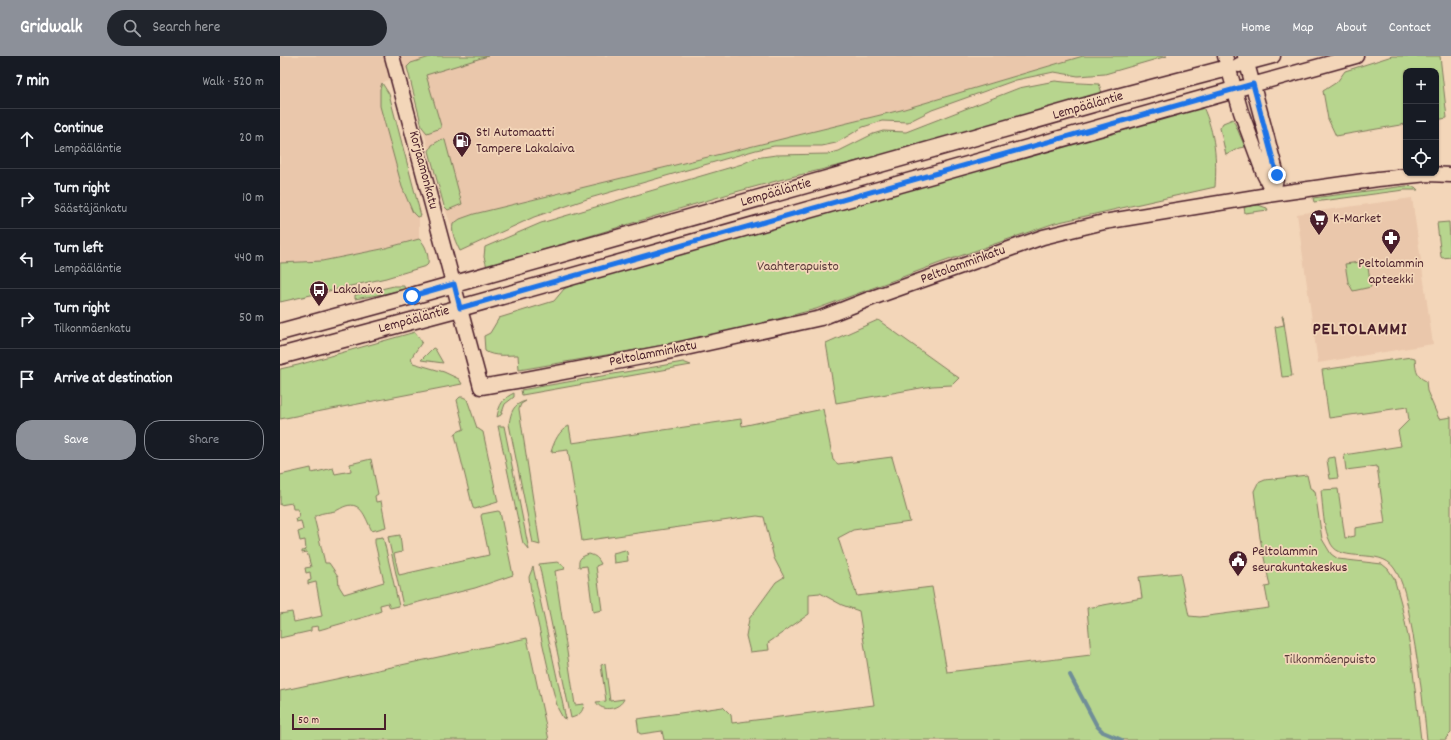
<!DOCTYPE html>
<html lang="en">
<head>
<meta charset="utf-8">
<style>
	:root { --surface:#171b24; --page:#20242c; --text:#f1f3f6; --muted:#9ea1a6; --line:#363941; --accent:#8c9099 }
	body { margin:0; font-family:Dekko,sans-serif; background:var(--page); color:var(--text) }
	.controls { position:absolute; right:12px; top:12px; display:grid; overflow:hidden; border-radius:8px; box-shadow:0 1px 3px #0004 }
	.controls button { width:36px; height:36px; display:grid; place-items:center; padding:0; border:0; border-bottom:1px solid var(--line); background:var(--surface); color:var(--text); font:20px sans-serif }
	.scale { position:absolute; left:12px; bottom:10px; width:94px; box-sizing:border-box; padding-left:4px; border:2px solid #4a1f2b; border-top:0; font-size:11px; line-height:14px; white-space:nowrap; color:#4a1f2b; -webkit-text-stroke:3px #f3d6b9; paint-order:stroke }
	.stop { position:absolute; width:12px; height:12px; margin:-9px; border:3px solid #1a73e8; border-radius:50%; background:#fff }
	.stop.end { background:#1a73e8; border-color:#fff; box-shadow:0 1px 4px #0008 }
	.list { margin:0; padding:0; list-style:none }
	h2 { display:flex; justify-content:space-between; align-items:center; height:52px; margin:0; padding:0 16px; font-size:17px }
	h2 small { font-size:13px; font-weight:400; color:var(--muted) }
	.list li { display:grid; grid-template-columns:26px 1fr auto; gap:12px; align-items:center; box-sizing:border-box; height:60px; padding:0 16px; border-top:1px solid var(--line) }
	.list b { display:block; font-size:15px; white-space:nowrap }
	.list p { margin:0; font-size:13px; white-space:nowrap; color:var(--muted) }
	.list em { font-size:13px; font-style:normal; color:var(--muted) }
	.actions { display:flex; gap:8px; padding:12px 16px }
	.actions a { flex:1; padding:9px 0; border:1px solid var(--accent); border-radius:16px; text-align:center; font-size:14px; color:var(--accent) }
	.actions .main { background:var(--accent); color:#fff }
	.icon { flex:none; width:22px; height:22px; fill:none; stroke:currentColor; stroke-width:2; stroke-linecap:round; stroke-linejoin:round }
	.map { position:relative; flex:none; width:1171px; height:684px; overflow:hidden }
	header { display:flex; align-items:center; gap:24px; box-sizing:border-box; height:56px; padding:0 20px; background:var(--accent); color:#fff }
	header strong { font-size:19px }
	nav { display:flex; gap:22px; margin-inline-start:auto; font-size:14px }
	.search { width:280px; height:36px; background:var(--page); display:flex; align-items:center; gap:10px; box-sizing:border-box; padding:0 14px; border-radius:22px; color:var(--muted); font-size:15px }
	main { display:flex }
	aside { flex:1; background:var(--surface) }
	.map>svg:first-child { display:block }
	.built { fill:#eac7ab }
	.green { fill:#b7d58e; stroke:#807a5c }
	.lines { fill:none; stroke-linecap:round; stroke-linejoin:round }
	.stream { stroke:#6f8e98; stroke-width:4 }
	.secondary-casing { stroke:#4a1f2b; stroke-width:17 }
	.primary-casing { stroke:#4a1f2b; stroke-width:19 }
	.secondary { stroke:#f3d6b9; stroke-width:14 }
	.primary { stroke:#f3d6b9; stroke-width:16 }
	.route { stroke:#1a73e8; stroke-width:5 }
	.labels { text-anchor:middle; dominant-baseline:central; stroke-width:3.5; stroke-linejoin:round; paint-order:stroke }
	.street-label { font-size:14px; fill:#4a1f2b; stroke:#f3d6b9 }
	.poi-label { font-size:14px; fill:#4a1f2b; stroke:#f3d6b9; text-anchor:start }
	.park-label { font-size:14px; fill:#5a3a3a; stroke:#f3d6b9 }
	.district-label { font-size:18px; font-weight:bold; letter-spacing:1px; fill:#4a1f2b; stroke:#f3d6b9 }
</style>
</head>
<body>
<header>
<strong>Gridwalk</strong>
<div class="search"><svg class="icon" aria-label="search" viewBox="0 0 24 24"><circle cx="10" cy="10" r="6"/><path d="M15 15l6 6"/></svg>Search here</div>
<nav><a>Home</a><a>Map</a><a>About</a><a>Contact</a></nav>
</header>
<main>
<aside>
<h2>7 min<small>Walk · 520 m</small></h2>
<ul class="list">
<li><svg class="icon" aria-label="ahead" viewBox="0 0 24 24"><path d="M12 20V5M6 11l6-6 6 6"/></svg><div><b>Continue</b><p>Lempääläntie</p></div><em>20 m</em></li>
<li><svg class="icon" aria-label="right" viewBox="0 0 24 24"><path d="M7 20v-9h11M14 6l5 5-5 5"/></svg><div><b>Turn right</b><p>Säästäjänkatu</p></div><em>10 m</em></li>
<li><svg class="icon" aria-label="left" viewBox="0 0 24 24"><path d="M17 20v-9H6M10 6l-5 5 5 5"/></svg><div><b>Turn left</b><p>Lempääläntie</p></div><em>440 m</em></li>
<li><svg class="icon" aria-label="right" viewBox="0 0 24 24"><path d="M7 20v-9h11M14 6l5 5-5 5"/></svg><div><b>Turn right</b><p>Tilkonmäenkatu</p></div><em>50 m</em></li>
<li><svg class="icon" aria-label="arrive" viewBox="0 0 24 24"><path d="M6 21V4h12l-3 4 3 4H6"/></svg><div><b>Arrive at destination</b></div></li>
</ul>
<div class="actions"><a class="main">Save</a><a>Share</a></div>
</aside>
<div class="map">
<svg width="1171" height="684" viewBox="0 0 1171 684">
	<rect width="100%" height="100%" fill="#f3d6b9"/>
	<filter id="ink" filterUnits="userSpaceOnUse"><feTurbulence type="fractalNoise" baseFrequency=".025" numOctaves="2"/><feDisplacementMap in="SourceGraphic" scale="8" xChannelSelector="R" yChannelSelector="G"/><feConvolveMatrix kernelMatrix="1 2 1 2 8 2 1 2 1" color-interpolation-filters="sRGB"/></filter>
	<g filter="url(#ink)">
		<path class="built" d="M0,0H803L621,54L194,158L176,165L172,171L164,150L127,13L102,27L109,38L141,160L139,161V183L102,193L42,205L0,207Z
			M1132,142L1153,288L1038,307L1017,158Z"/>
		<path class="green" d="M153,0H208L146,19L161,70V72L147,77L142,71L127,11L131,7Z
			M803,0H887L825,18L798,20L774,16L736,24L652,54L628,66L602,65L583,71L556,87L542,90H494L476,94L310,142L254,161L180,195C176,187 171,177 173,168L180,163L194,158L621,54Z
			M1112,0H1160L1167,62L1156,64V15H1126V68L1056,80L1048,63L1043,35L1057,26L1065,15Z
			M775,25C790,27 804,27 819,28L822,37L796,48L661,85L511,121L452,137L207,211L204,201L205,191L261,167L462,108L475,102L496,99L548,98L559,95L593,78L603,75L626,76L739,32Z
			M102,27L109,38L141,160L137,161L133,157L122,131L100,50V33Z
			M923,51C935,77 937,103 935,131L775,167L660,207L536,253L425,282L239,314L238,299C229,299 213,301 205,295L204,280L210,277L219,262L274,245L284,233L307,222L916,52Z
			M953,63L965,91L959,92L946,99L940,72L943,67Z
			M162,83L165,84L182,148L168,154L164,150L149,95L152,89Z
			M1126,130L1135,131L1138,134H1124L1034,146L1033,142Z
			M978,149L987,152L988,154L965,157L964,151Z
			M1169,166L1171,201L1162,202L1161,201L1157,167Z
			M139,183C146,188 149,200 148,208L146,210L106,222L0,246V207L42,205L102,193Z
			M1087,205L1091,231L1073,235L1068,226L1065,208Z
			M114,230H124L125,234L75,243V239Z
			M1002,260H1003L1012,320L1002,321L995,271L1004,269Z
			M598,264L679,322L672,329L652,330L556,347L546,287Z
			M135,276L142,286L131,302L133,307L164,316L179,323L182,328L0,363V313L18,309Z
			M153,292L155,293L163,307L141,304Z
			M1131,301L1135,302C1136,313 1135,320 1146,325L1147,335L1159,363L1171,361V677L1166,682V684H1147C1143,644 1138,603 1130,563C1127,546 1124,526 1114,512C1100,491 1062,508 1051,488C1043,472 1043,452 1041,434L1058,433L1065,482L1075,480V472L1105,467L1097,410L1066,414L1064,399L1121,390L1118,375L1129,364L1127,351L1049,362L1042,314Z
			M403,306L411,309L242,339L241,334Z
			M234,337V341L225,348L221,359L217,361C219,349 223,342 234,337Z
			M180,341H183L187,343L197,372L203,376L218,446L195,453L193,452L175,379L177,376L184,373L177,344Z
			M246,345L241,348L239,353L260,489L253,487L229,368C231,356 233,348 246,345Z
			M543,353L553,404L558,408L612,401L630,466L573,474L558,482L577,540L652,531L667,616L811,599L807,552L862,542L859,521L900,517L909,560L920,561L989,552L985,531L990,530L980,482L974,435L978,427L985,424L1027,419L1030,432L1035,435L1042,483L1051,498L1058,503L1102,508L1108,513L1114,522L1121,547L1130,590L1141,684H384L382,675L361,678L359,677L357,663L443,651L451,659L452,667L594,649L579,555L562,549L540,537L529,538V558L488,587L489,594L470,596L466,580L469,563L496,526L504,521L494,502L484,461L477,460L302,485L288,394L271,396C274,386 279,374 289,370L292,387L461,363L462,370Z
			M218,370H224L249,494L243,487L242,483Z
			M1055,401L1058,422L1050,423L1047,404L1048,402Z
			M91,403L98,438L95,440L96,446L101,445L106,471L92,475C86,464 82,445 66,450C62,451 59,454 55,455C47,457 41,456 34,461L45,507H49L58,520L59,530L64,538L104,526L95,487V482L103,481L119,550L110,552L108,547L100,549L101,555L88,560L39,574L38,570L31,571V575L0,582V558L12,556L14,566L42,560L36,526L28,528V525L31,524L30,516L26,517L25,512L31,511L27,496L22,497V495L26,494L25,484L20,485L18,476L23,474L21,465L16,466L15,463L19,462L18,453H13L12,447L0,449V419L31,412L32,417L53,412L55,418L71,415L70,408Z
			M218,455L220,456L233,519L195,532L123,550L108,481L120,479L122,496L114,498L119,519L209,499L201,460L202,458Z
			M345,494L347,496L348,505L334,507L333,497Z
			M309,498C316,500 318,502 321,508L316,510L322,554L313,556L307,510L299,511C298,502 301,501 309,498Z
			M278,506L284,510L285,513L275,515L295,649L304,648C303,656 299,660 291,662L259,508Z
			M253,511L286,663L283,662L278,653L273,634L251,536L249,521Z
			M247,582L269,684H0V635Z
			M325,608L330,645L344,643C340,653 322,657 316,646L326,645L321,609Z"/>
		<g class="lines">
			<path class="stream" d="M790,619L817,670L823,676L842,684"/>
			<defs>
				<path id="secondary" d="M112,0L201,331L236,325L383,297L541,262L592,242L763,181L824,166L994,138L1098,123L1148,118L1171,119
					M945,0L961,56L984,118L994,138
					M965,0L997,119L993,135
					M959,9L993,0
					M954,34L1076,0"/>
				<path id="primary" d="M0,276L132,240L841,40L948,12
					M0,300L180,252L954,34"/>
			</defs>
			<use href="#secondary" class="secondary-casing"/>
			<use href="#primary" class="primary-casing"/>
			<use href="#secondary" class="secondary"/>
			<use href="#primary" class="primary"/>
		</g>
	</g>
	<g class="lines" filter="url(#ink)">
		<path class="route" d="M132,240L174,228L180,252L973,28L997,119"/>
	</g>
	<defs>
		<symbol id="fuel-pin" viewBox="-11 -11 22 30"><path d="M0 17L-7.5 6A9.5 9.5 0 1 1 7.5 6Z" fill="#4a1f2b" stroke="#f3d6b9"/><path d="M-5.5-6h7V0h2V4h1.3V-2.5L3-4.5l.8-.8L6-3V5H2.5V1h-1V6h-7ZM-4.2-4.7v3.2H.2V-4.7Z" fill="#fff"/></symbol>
		<symbol id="supermarket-pin" viewBox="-11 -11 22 30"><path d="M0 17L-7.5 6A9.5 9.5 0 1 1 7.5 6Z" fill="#4a1f2b" stroke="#f3d6b9"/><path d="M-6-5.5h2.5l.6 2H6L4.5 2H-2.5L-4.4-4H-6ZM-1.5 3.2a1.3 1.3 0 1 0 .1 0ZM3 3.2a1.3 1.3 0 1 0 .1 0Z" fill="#fff"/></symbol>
		<symbol id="pharmacy-pin" viewBox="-11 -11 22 30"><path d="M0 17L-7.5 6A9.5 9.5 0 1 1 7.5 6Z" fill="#4a1f2b" stroke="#f3d6b9"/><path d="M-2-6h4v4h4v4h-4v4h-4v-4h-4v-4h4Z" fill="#fff"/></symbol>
		<symbol id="bus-pin" viewBox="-11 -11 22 30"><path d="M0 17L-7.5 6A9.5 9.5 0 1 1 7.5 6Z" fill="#4a1f2b" stroke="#f3d6b9"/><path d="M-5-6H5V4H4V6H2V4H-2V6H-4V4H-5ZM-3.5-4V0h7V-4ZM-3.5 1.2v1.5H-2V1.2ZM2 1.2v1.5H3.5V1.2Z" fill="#fff"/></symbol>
		<symbol id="civic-pin" viewBox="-11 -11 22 30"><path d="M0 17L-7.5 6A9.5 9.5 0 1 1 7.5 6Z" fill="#4a1f2b" stroke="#f3d6b9"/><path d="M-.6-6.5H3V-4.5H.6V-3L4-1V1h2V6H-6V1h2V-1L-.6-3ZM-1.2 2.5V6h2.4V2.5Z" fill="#fff"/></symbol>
	</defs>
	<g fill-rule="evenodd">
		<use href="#fuel-pin" x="171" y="74" width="22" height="30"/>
		<use href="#supermarket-pin" x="1028" y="152" width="22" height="30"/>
		<use href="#pharmacy-pin" x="1100" y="171" width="22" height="30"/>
		<use href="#bus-pin" x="28" y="223" width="22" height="30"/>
		<use href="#civic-pin" x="947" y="493" width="22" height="30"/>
	</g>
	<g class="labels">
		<g class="street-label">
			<text transform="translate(808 50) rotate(-16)">Lempääläntie</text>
			<text transform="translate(143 114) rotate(75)">Korjaamonkatu</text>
			<text transform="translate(496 137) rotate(-16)">Lempääläntie</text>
			<text transform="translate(683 209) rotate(-20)">Peltolamminkatu</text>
			<text transform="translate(134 264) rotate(-15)">Lempääläntie</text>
			<text transform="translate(373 298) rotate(-11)">Peltolamminkatu</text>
		</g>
		<g class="poi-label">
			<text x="196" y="77">St1 Automaatti<tspan x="196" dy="16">Tampere Lakalaiva</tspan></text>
			<text x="1053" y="163">K-Market</text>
			<text x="1111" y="208" text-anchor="middle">Peltolammin<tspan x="1111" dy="16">apteekki</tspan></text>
			<text x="53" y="234">Lakalaiva</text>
			<text x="972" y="496">Peltolammin<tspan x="972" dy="16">seurakuntakeskus</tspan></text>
		</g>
		<g class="park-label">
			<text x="518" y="211">Vaahterapuisto</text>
			<text x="1050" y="604">Tilkonmäenpuisto</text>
		</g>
		<g class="district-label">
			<text x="1080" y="274">PELTOLAMMI</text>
		</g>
	</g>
</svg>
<div class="controls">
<button>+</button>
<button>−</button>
<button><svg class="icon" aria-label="locate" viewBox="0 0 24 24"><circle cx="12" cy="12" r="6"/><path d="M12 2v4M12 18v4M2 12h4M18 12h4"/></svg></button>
</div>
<div class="scale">50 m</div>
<div class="stop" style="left:132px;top:240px"></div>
<div class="stop end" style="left:997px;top:119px"></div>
</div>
</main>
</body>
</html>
